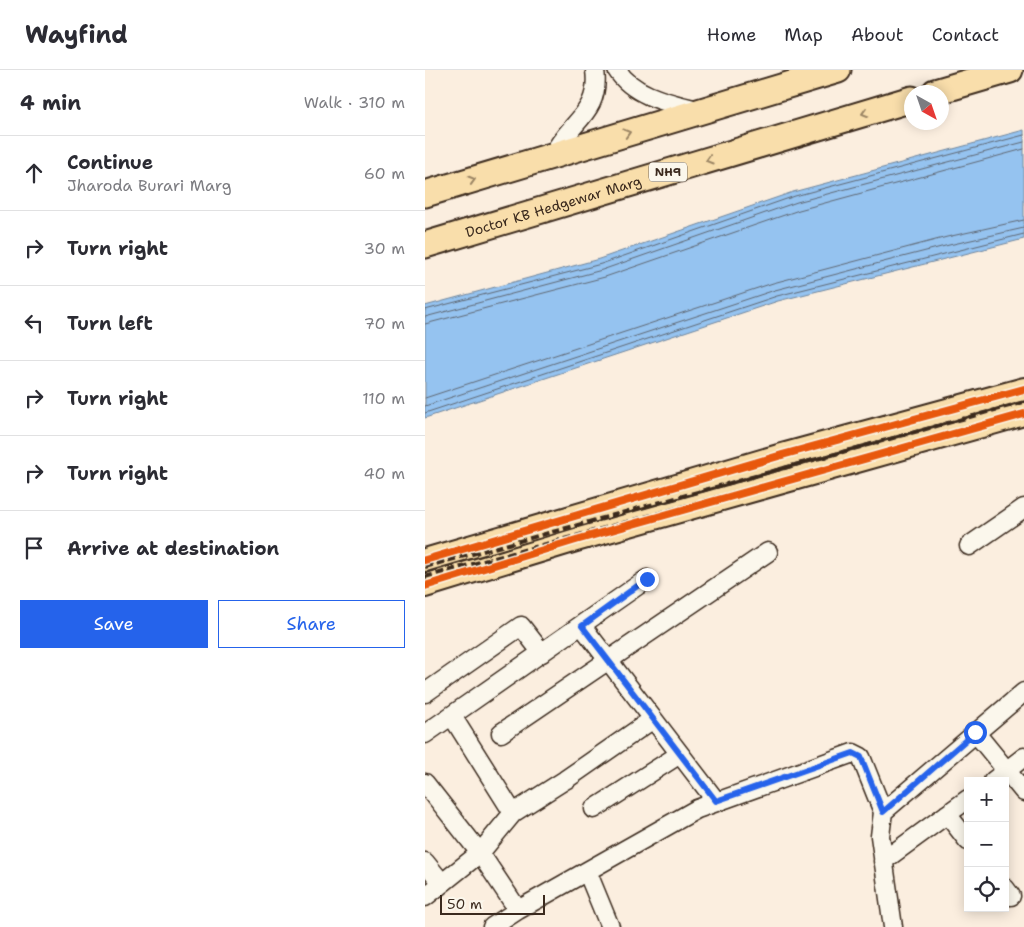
<!DOCTYPE html>
<html lang="en">
<head>
<meta charset="utf-8">
<style>
	:root { --surface:#fff; --page:#f7f7f7; --text:#2b2b33; --muted:#7c7c81; --line:#e1e1e2; --accent:#2563eb }
	body { margin:0; font-family:"Shantell Sans",sans-serif; background:var(--page); color:var(--text) }
	.controls { position:absolute; right:15px; bottom:15px; display:grid; overflow:hidden; border-radius:0px; box-shadow:0 2px 12px #0003 }
	.controls button { width:45px; height:45px; display:grid; place-items:center; padding:0; border:0; border-bottom:1px solid var(--line); background:var(--surface); color:var(--text); font:25px sans-serif }
	.compass { position:absolute; left:479px; top:15px; width:45px; height:45px; border-radius:50%; background:var(--surface); box-shadow:0 2px 12px #0003; rotate:140deg }
	.scale { position:absolute; left:15px; bottom:12px; width:105px; box-sizing:border-box; padding-left:5px; border:2px solid #3b2a1e; border-top:0; font-size:14px; line-height:18px; white-space:nowrap; color:#3b2a1e; -webkit-text-stroke:4px #fbf7ec; paint-order:stroke }
	.stop { position:absolute; width:15px; height:15px; margin:-11px; border:4px solid #2563eb; border-radius:50%; background:#fff }
	.stop.end { background:#2563eb; border-color:#fff; box-shadow:0 1px 5px #0008 }
	.list { margin:0; padding:0; list-style:none }
	h2 { display:flex; justify-content:space-between; align-items:center; height:65px; margin:0; padding:0 20px; font-size:21px }
	h2 small { font-size:16px; font-weight:400; color:var(--muted) }
	.list li { display:grid; grid-template-columns:32px 1fr auto; gap:15px; align-items:center; box-sizing:border-box; height:75px; padding:0 20px; border-top:1px solid var(--line) }
	.list b { display:block; font-size:19px; white-space:nowrap }
	.list p { margin:0; font-size:16px; white-space:nowrap; color:var(--muted) }
	.list em { font-size:16px; font-style:normal; color:var(--muted) }
	.actions { display:flex; gap:10px; padding:15px 20px }
	.actions a { flex:1; padding:11px 0; border:1px solid var(--accent); border-radius:0px; text-align:center; font-size:18px; color:var(--accent) }
	.actions .main { background:var(--accent); color:#fff }
	.icon { flex:none; width:28px; height:28px; fill:none; stroke:currentColor; stroke-width:2; stroke-linecap:round; stroke-linejoin:round }
	.map { position:relative; flex:none; width:599px; height:857px; overflow:hidden }
	header { display:flex; align-items:center; gap:30px; box-sizing:border-box; height:70px; padding:0 25px; background:var(--surface); border-bottom:1px solid var(--line) }
	header strong { font-size:24px }
	nav { display:flex; gap:28px; margin-inline-start:auto; font-size:18px }
	main { display:flex }
	aside { flex:1; background:var(--surface) }
	.map>svg:first-child { display:block }
	.water { fill:#95c3f0; stroke:#71869c }
	.lines { fill:none; stroke-linecap:round; stroke-linejoin:round }
	.shore { stroke:#5f6772; stroke-width:1 }
	.minor-casing { stroke:#3b2a1e; stroke-width:21 }
	.major-casing { stroke:#3b2a1e; stroke-width:26 }
	.highway-casing { stroke:#3b2a1e; stroke-width:29 }
	.minor { stroke:#fbf7ec; stroke-width:18 }
	.major { stroke:#f9deab; stroke-width:22 }
	.highway { stroke:#f9deab; stroke-width:25 }
	.rail { stroke:#3b2a1e; stroke-width:4; stroke-dasharray:8 4; stroke-linecap:butt }
	.cycleway-casing { stroke:#fbf7ec; stroke-width:11 }
	.cycleway { stroke:#e8590c; stroke-width:8 }
	.oneway { stroke:#9a8464 }
	.route { stroke:#2563eb; stroke-width:6 }
	.labels { text-anchor:middle; dominant-baseline:central; stroke-width:4.5; stroke-linejoin:round; paint-order:stroke }
	.shield { fill:#fbf7ec; stroke:#75685c; stroke-width:1 }
	.shield-label { font-size:12px; font-weight:bold; fill:#3b2a1e }
	.street-label { font-size:14px; fill:#3b2a1e; stroke:#fbf7ec }
</style>
</head>
<body>
<header>
<strong>Wayfind</strong>
<nav><a>Home</a><a>Map</a><a>About</a><a>Contact</a></nav>
</header>
<main>
<aside>
<h2>4 min<small>Walk · 310 m</small></h2>
<ul class="list">
<li><svg class="icon" aria-label="ahead" viewBox="0 0 24 24"><path d="M12 20V5M6 11l6-6 6 6"/></svg><div><b>Continue</b><p>Jharoda Burari Marg</p></div><em>60 m</em></li>
<li><svg class="icon" aria-label="right" viewBox="0 0 24 24"><path d="M7 20v-9h11M14 6l5 5-5 5"/></svg><div><b>Turn right</b></div><em>30 m</em></li>
<li><svg class="icon" aria-label="left" viewBox="0 0 24 24"><path d="M17 20v-9H6M10 6l-5 5 5 5"/></svg><div><b>Turn left</b></div><em>70 m</em></li>
<li><svg class="icon" aria-label="right" viewBox="0 0 24 24"><path d="M7 20v-9h11M14 6l5 5-5 5"/></svg><div><b>Turn right</b></div><em>110 m</em></li>
<li><svg class="icon" aria-label="right" viewBox="0 0 24 24"><path d="M7 20v-9h11M14 6l5 5-5 5"/></svg><div><b>Turn right</b></div><em>40 m</em></li>
<li><svg class="icon" aria-label="arrive" viewBox="0 0 24 24"><path d="M6 21V4h12l-3 4 3 4H6"/></svg><div><b>Arrive at destination</b></div></li>
</ul>
<div class="actions"><a class="main">Save</a><a>Share</a></div>
</aside>
<div class="map">
<svg width="599" height="857" viewBox="0 0 599 857">
	<rect width="100%" height="100%" fill="#fbeedf"/>
	<filter id="ink" filterUnits="userSpaceOnUse"><feTurbulence type="fractalNoise" baseFrequency=".02" numOctaves="2"/><feDisplacementMap in="SourceGraphic" scale="10" xChannelSelector="R" yChannelSelector="G"/><feConvolveMatrix kernelMatrix="1 2 1 2 8 2 1 2 1" color-interpolation-filters="sRGB"/></filter>
	<g filter="url(#ink)">
		<path class="water" d="M599,60V169L353,231L0,348V236L174,189L368,122Z"/>
		<g class="lines">
			<path class="shore" d="M0,240L176,194L370,126L599,65
				M0,247L177,200L372,132L599,72
				M0,254L180,207L374,140L599,79
				M0,328L348,213L522,167L599,150
				M0,336L350,220L524,175L599,158
				M0,343L352,226L599,164"/>
			<defs>
				<path id="minor" d="M192,0C209,27 246,33 276,41
					M128,85C144,51 176,44 170,0
					M544,476L599,438
					M157,556L291,731
					M0,623L96,556L117,583
					M27,646L88,743
					M550,662L599,722
					M76,663L343,482
					M0,664L222,509
					M568,711L599,687
					M0,713L55,783L93,840
					M169,739L255,684
					M458,742L599,622
					M522,744L543,771
					M458,791L543,729
					M0,792L17,813
					M162,801L185,857
					M580,818L586,826
					M0,827L55,783L88,743L140,710L228,649
					M67,857L93,840L272,739L428,683L436,687L458,742L455,766L468,857"/>
				<path id="major" d="M0,490L357,385L599,319
					M0,516L151,470L599,344"/>
				<g id="highway">
					<path d="M510,22L585,0"/>
					<path d="M0,124L413,0"/>
					<path id="s1" d="M0,175L487,29"/>
				</g>
			</defs>
			<use href="#minor" class="minor-casing"/>
			<use href="#major" class="major-casing"/>
			<use href="#highway" class="highway-casing"/>
			<use href="#minor" class="minor"/>
			<use href="#major" class="major"/>
			<use href="#highway" class="highway"/>
			<path class="rail" d="M0,497L599,332
				M0,507L599,343"/>
			<defs>
				<path id="cycleway" d="M0,490L357,385L599,319
					M0,516L151,470L599,344"/>
			</defs>
			<use href="#cycleway" class="cycleway-casing"/>
			<use href="#cycleway" class="cycleway"/>
		</g>
		<defs><path id="oneway-chevron" d="M-2-3.5L2.5 0L-2 3.5" fill="none" stroke-width="1.6" stroke-linecap="round" stroke-linejoin="round" transform="scale(1.25)"/></defs>
		<g class="oneway">
			<use href="#oneway-chevron" transform="translate(440 43) rotate(163)"/>
			<use href="#oneway-chevron" transform="translate(202 63) rotate(-16)"/>
			<use href="#oneway-chevron" transform="translate(284 90) rotate(163)"/>
			<use href="#oneway-chevron" transform="translate(47 110) rotate(-17)"/>
		</g>
	</g>
	<g class="lines" filter="url(#ink)">
		<path class="route" d="M222,509L157,556L291,731L428,683L436,687L458,742L550,662"/>
	</g>
	<g class="labels">
		<rect class="shield" x="224" y="92.5" width="38" height="19" rx="4"/>
		<g class="shield-label">
			<text x="243" y="102">NH9</text>
		</g>
		<g class="street-label">
			<text stroke="none"><textPath href="#s1" startOffset="134">Doctor KB Hedgewar Marg</textPath></text>
		</g>
	</g>
</svg>
<div class="controls">
<button>+</button>
<button>−</button>
<button><svg class="icon" aria-label="locate" viewBox="0 0 24 24"><circle cx="12" cy="12" r="6"/><path d="M12 2v4M12 18v4M2 12h4M18 12h4"/></svg></button>
</div>
<svg class="compass" viewBox="-18 -18 36 36"><path d="M0-13l5 13h-10z" fill="#e53935"/><path d="M0 13l5-13h-10z" fill="#7c7c81"/></svg>
<div class="scale">50 m</div>
<div class="stop" style="left:550px;top:662px"></div>
<div class="stop end" style="left:222px;top:509px"></div>
</div>
</main>
</body>
</html>
